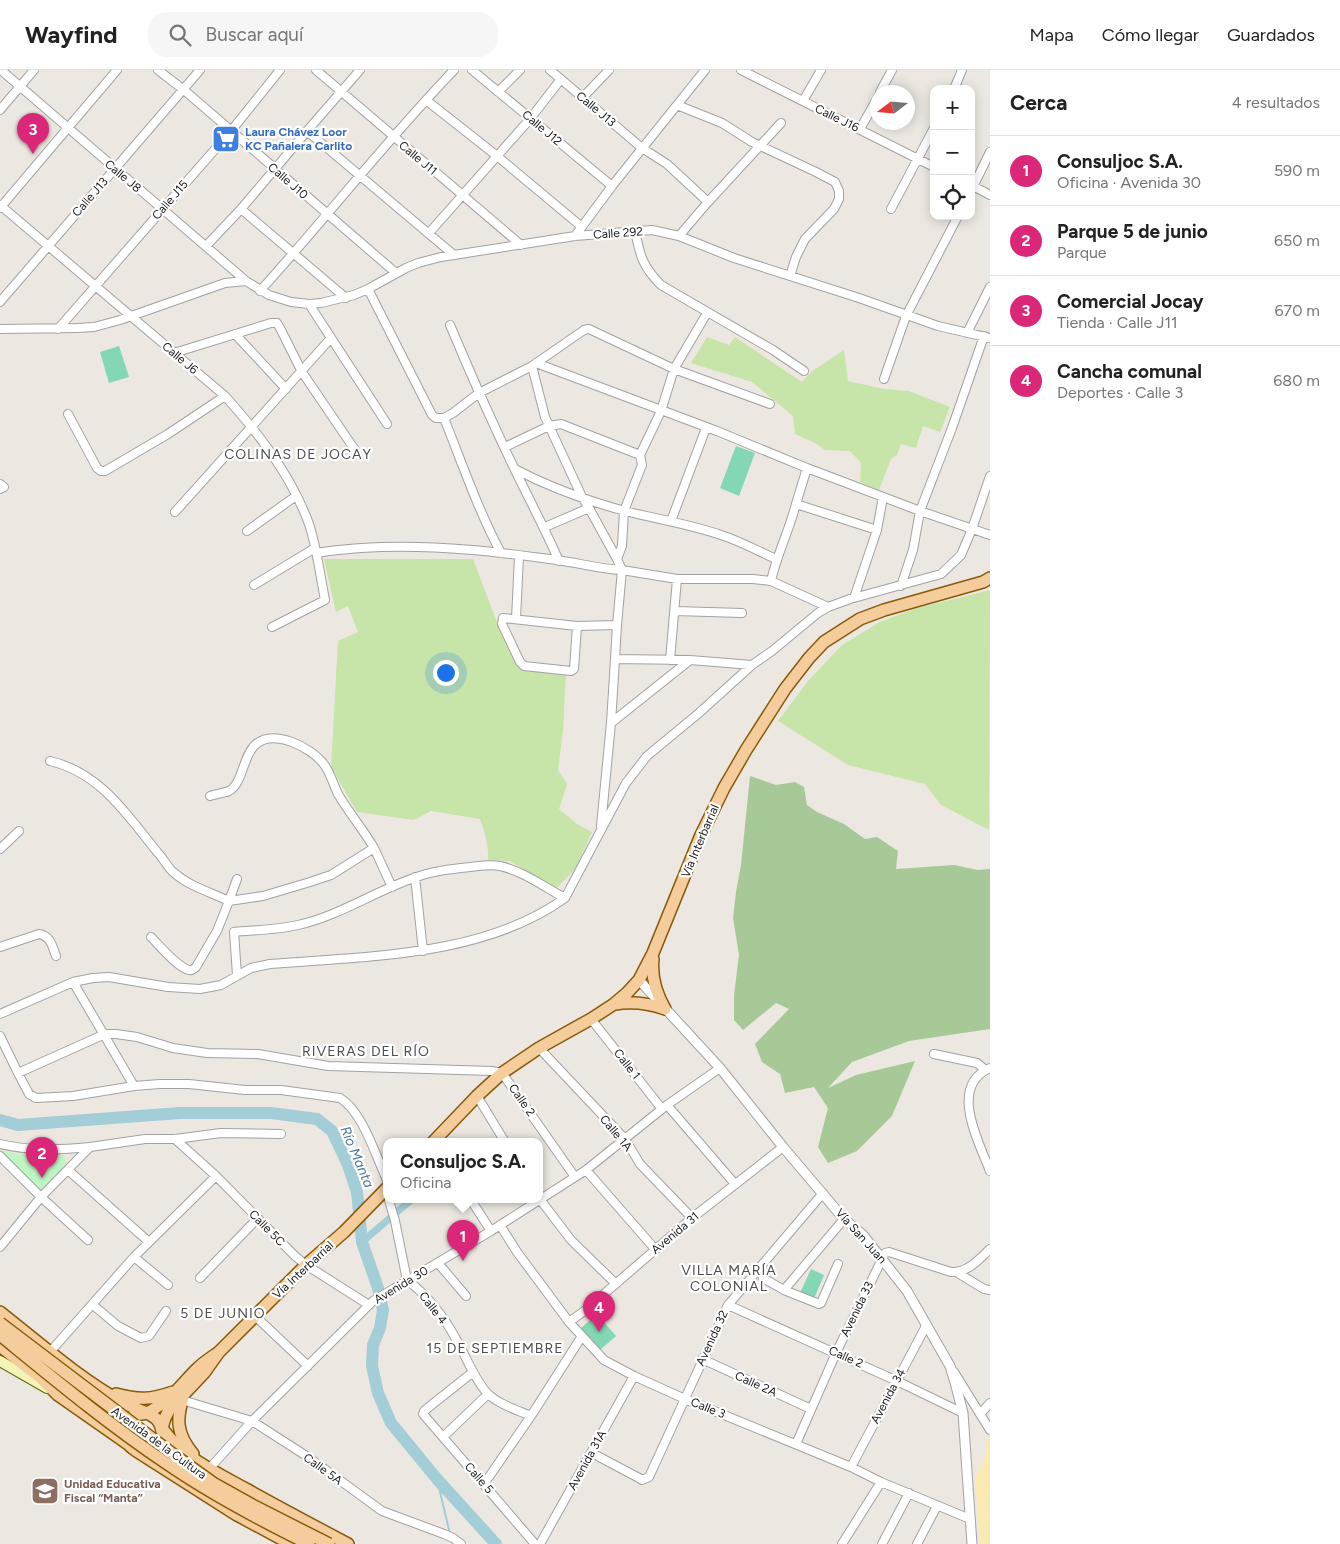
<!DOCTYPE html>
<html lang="es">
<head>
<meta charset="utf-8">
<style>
	:root { --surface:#fff; --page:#f6f6f6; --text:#222; --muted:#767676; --line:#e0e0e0; --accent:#db2777 }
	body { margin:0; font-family:Figtree,sans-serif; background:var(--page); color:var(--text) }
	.controls { position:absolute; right:15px; top:15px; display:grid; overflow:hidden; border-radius:10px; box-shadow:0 2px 12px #0003 }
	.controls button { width:45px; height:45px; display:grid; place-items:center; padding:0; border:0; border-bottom:1px solid var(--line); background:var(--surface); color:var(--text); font:25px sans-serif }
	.compass { position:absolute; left:870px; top:15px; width:45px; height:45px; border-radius:50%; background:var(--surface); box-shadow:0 2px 12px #0003; rotate:254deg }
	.you { position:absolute; left:445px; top:602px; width:18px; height:18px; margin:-12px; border:4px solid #fff; border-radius:50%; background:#1a73e8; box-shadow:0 0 0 8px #1a73e833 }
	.badge { display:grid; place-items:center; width:32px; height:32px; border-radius:50%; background:var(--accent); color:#fff; font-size:16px; font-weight:700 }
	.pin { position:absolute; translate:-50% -41px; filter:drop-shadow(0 1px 2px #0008) }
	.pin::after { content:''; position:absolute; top:26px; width:18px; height:15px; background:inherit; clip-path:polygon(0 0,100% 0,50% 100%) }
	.popup { position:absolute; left:383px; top:1068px; width:160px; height:65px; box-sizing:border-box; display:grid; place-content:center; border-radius:10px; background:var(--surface); filter:drop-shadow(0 1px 4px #0005); font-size:16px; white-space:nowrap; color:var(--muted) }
	.popup b { font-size:19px; color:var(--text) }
	.popup::after { content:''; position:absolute; left:50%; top:100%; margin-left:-10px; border:10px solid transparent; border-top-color:var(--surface) }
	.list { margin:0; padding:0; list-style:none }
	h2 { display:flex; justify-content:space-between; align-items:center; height:65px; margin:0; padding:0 20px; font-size:21px }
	h2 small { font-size:16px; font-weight:400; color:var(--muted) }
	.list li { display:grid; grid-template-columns:32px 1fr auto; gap:15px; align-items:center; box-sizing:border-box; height:70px; padding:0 20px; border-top:1px solid var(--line) }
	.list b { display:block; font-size:19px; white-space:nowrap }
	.list p { margin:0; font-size:16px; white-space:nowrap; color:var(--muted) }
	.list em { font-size:16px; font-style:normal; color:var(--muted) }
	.icon { flex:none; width:28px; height:28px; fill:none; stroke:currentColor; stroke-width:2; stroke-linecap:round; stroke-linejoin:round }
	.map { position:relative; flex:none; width:990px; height:1474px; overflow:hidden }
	header { display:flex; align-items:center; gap:30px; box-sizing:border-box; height:70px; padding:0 25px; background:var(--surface); border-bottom:1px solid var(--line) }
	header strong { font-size:24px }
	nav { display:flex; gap:28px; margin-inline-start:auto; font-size:18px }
	.search { width:350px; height:45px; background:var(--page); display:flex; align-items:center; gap:12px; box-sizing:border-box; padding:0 18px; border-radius:20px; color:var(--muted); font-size:19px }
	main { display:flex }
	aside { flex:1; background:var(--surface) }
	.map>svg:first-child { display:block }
	.grass { fill:#c7e4a9 }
	.forest { fill:#a7c998 }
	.sand { fill:#fae9b1 }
	.park { fill:#bff5c2 }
	.pitch { fill:#83d7b4 }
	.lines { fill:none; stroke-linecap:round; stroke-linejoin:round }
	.stream { stroke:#a3cdd7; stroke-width:2 }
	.canal { stroke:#a3cdd7; stroke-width:7 }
	.river { stroke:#a3cdd7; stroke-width:12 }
	.minor-casing { stroke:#a2a2a2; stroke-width:10 }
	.tertiary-casing { stroke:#a2a2a2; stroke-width:11 }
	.secondary-casing { stroke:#61680b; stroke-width:12 }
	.primary-casing { stroke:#885b09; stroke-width:14 }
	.minor { stroke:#fff; stroke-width:8 }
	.tertiary { stroke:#fff; stroke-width:9 }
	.secondary { stroke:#f3f4b6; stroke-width:10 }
	.primary { stroke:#f5cc9c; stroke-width:11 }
	.primary-bridge-casing { stroke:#885b09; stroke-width:14; stroke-linecap:butt }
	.primary-bridge { stroke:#f5cc9c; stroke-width:11 }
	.labels { text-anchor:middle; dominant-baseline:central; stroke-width:4.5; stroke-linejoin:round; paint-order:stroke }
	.street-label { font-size:12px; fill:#1b1b1b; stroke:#fff }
	.shop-label { font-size:12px; font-weight:bold; fill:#366cbe; stroke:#fff; text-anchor:start }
	.education-label { font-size:12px; font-weight:bold; fill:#785e54; stroke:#fff; text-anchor:start }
	.neighbourhood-label { font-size:14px; letter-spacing:1px; fill:#4e4e4e; stroke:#fff }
	.water-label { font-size:14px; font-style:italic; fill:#4b769c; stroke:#fff }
</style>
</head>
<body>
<header>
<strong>Wayfind</strong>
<div class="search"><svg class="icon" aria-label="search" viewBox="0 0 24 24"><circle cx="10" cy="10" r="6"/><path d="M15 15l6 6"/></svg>Buscar aquí</div>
<nav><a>Mapa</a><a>Cómo llegar</a><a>Guardados</a></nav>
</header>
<main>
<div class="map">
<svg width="990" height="1474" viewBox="0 0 990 1474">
	<rect width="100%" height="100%" fill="#ece8e1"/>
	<path class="grass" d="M707,267L729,275L735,267L802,312L811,302L844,280L848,311L884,319L909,321L950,337L940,362L923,356L916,378L901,374L897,385L891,389L879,420L860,412L861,393L850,381L825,380L815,373L795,364L793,346L752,312L691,293Z
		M324,489H473L498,555L521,600L566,604L563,660L558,700L567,714L559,739L577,754L592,762L576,798L556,819L510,791L488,790C489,777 485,762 480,749L431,741L414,750L357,742L331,697L338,571L358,562L348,536L336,542Z
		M990,520L989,760L941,735L925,714L848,695L778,651L808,611L842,575L880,552L914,539Z"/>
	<path class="forest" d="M750,706L776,715L795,712L804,717L807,735L817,742L844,754L865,769L877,767L898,781L896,799L954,795L978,800L990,799V959L909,971L852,992L828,1018L856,1005L915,991L892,1046L857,1081L828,1093L818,1077L828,1038L814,1017L785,1023L780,1004L762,992L755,974L789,939L776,933L743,960L734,950V925L739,885L733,848L736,822L741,795Z"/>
	<path class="sand" d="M990,1365V1474H980L975,1407C978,1403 986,1385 986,1380C986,1374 986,1372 990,1365Z"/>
	<path class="park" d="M0,1080L18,1084L64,1085L66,1094L42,1121Z"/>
	<path class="pitch" d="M119,276L129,307L109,313L100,282Z
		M736,376L755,383L739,426L720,418Z
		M811,1199L824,1205L814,1229L800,1223Z
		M597,1244L616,1266L600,1280L581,1258Z"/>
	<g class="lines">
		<path class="stream" d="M437,1409L450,1464"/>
		<path class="canal" d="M362,1172L411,1130"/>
		<path class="river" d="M0,1050L18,1055L180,1043H271L317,1049L332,1061L348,1095L357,1122L362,1172L378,1218L383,1240L380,1258L373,1275L372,1296L378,1323L391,1353L437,1409L496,1474"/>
		<defs>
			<path id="minor" d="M1,0L246,211L269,225L291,232L309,234L321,233L354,225L368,219L406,198L418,193L441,187L575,166L652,160L679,166L734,188L859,228L938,256L990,268
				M158,0L184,20L396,203
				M316,0L521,175
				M472,0L612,116
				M550,0L642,78L667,94L708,132
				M741,0L934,97
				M954,19L962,0
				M498,22L520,0
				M880,22L892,0
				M583,27L609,0
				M426,30L497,86L582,157
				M803,31L821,0
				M677,35L722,53L752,72L816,102L835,112L839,121V129L834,139L805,169L796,187L790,206
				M0,40L34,0
				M860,59L878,27
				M307,61L454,185
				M971,115L990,125
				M971,121L990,82
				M0,135L225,326C259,364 291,405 309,454C317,478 320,505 325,530L272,557
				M0,138L117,0
				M241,139L346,228
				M891,139L934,58
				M635,161C640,186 643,197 661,215L773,280L804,301
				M429,163L530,49L561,9
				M575,166L612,116L705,0
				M679,166L708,132L781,53
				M206,176L241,139L307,61L360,0
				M368,219L432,345L436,348H444C462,393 478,440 501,483
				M260,221C326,148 386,71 454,0
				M0,232L200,0
				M309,234L387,354
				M450,255C470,303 491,350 514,398C529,429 545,459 559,491
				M0,259L77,258L94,257L120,250L225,213L246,211
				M58,259L231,61L280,0
				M967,263L990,217
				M235,264L286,319
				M174,283L271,253H277L280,258L302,302L355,380
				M536,293L717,361L807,398L920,441L990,465
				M532,296L545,347L582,427L589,438L617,489
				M884,309L906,246L958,146
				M68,344L97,398L101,401H105L168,364L225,326
				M444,348L453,343L479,323L532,296L584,260L589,259L674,299L770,334
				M505,377L549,356L561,354L640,385
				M807,398L796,434L877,460
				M515,399C549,417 588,431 625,441C656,449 690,454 721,465C740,471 758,481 776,489
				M0,414L4,417L0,419
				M175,442L331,268
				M671,451L706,358
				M545,457L589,438
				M247,461L296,426
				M317,483C338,479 359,478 381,477C440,475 499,482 557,490C579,493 600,499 622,500L617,489L622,476L624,441L642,395L640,385L661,341L674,299L707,243
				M771,511C777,484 789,461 796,434
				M254,515L315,478
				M901,516L913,480L920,441L952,358L984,266
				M854,528L877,460L883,427
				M675,541L742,543
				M516,549L519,486
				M577,556L574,599L571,601L524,596L520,592L502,554L503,548L577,556L617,555
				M615,589L617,555L622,500L677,509H753L771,511L828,537
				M670,590L677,509
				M611,653L690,590
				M50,691C101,703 127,745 158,783C163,788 167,796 172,801C188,816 210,822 229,831L217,861L196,897C193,899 192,901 189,900C177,897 159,875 151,867
				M210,726C216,724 224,723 229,721C243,713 243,686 255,675C273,658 310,677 323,693C330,701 333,714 338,724C349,743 363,759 374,778
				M601,756L611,653L615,589L690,590L752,595
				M0,779L19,761
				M415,807L423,881
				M237,809L229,831L263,826L310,812L331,805L374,778L392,817
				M0,877L39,864C51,866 52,876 56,886
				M237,905L234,862C255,860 277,860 298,855C339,846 375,821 414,808C432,801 451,799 470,797C480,796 490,794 500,796C523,801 544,817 565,828
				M0,944L73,912L93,908L109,907L168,917L200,919L221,915L251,898L270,894C367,886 483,887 565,828L626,713L647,686L699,643L752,595L772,581L818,543L828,537L850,529L941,504L961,485L972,459L990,406
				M591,949L662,1039
				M0,966L18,1003L105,964H116L137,967L173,978L207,983L258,984L328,996L492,1001L502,1003L575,1107
				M539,978L625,1069L640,1094L692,1148
				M934,984L977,993L982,997L984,1001
				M990,998C948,1016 979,1072 990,1101
				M18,1003L29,1024L36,1028L73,1026L134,1016L73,912
				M134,1016L160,1014H189L245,1020H281L340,1028C363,1042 376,1087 387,1110
				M477,1026L505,1072
				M667,1035L735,1114
				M175,1069L216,1106L295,1186L306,1195L369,1235
				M0,1074C30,1081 59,1080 90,1077
				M0,1086L41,1127L88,1170
				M68,1100L149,1172
				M586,1100L655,1179
				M539,1128L571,1170L616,1214
				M389,1130L395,1151L407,1210C427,1225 444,1247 456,1269C466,1286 473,1307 487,1323C498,1334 517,1340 531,1346
				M471,1130L491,1161
				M500,1155L517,1182L569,1252L604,1290L634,1306L685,1329L851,1397L881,1412L970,1449
				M0,1177L41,1127L90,1077L145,1069H175L221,1063L281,1064
				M134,1187L168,1215
				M438,1193L466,1226
				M958,1203L984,1219L990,1220
				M200,1208L257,1149
				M763,1208L784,1220L819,1234L821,1233L838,1194
				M784,1220L844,1149
				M93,1235L118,1256L141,1268L149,1266L166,1241
				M728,1235L897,1311L963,1343
				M255,1246L308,1296
				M569,1252L583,1242L692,1148L783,1077
				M50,1282L134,1187L216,1106
				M702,1289L811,1339
				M473,1302L424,1341L423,1344L535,1474
				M954,1302L990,1360
				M182,1330L252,1351L308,1387L382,1441L444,1464L453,1468L461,1474
				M980,1344L990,1333
				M443,1367L488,1324
				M796,1374L836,1283L885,1183L889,1182L951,1202C968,1203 979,1189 990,1179
				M592,1383L639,1408L642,1410L649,1407L728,1235L823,1123
				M851,1397L926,1256
				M209,1399L252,1351L373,1231L491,1161L586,1100L667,1035L720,998
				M484,1414L531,1346L582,1266
				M540,1474L634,1306
				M842,1474L881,1412
				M882,1474L909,1423
				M917,1474L937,1436"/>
			<path id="tertiary" d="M639,910L720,998L783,1077L844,1149L863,1165L907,1221L950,1296L956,1316L963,1343L972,1474"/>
			<path id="secondary" d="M0,1291L47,1318"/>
			<path id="primary" d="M653,889C651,907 656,923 665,939
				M615,934C633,931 648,933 665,939
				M433,1072L477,1026L502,1003L539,978L591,949L614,934L627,923L639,910L653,883L701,765L724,718L746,680L785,619L809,588L824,572L860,549L884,540L983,512L990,508
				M0,1242C38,1272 80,1309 122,1332C131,1338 153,1343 158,1351C166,1362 161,1378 148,1381C129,1386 117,1362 130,1349C135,1343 141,1345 147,1343C152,1341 158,1336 163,1333C176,1324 186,1309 198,1298C204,1292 212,1287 219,1282
				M0,1276L42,1309L58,1325L128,1374
				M116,1324C139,1330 150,1330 173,1322
				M184,1324C176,1349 176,1363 193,1384
				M162,1358L165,1348L169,1340L204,1303L219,1282L306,1195L344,1162L387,1118
				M162,1358C182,1387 215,1402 246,1419C280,1438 314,1456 348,1474
				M135,1380L237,1445L291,1474"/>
		</defs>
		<use href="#minor" class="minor-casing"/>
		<use href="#tertiary" class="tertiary-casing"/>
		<use href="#secondary" class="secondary-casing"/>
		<use href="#primary" class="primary-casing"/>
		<use href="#minor" class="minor"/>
		<use href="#tertiary" class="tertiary"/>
		<use href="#secondary" class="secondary"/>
		<use href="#primary" class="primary"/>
		<defs>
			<path id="primary-bridge" d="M0,1253L174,1385L213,1413L254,1436L329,1474
				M0,1265C54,1309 108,1354 166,1393C211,1424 260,1450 309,1474"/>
		</defs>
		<use href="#primary-bridge" class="primary-bridge-casing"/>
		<use href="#primary-bridge" class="primary-bridge"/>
	</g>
	<defs>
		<symbol id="supermarket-square" viewBox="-11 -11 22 22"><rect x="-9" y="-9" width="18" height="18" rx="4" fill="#3f7fe0" stroke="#fff"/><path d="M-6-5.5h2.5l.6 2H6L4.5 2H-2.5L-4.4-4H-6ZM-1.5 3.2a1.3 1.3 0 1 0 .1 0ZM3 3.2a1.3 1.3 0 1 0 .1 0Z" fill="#fff"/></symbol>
		<symbol id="school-square" viewBox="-11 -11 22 22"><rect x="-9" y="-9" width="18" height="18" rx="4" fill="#8d6e63" stroke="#fff"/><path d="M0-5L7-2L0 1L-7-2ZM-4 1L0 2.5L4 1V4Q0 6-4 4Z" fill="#fff"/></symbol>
	</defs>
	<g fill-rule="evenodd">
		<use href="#supermarket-square" x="210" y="53" width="32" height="32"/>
		<use href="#school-square" x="29" y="1405" width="32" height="32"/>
	</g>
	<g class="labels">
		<g class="street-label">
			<text transform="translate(596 39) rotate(40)">Calle J13</text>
			<text transform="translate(837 48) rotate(26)">Calle J16</text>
			<text transform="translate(542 58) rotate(40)">Calle J12</text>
			<text transform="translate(418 88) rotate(40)">Calle J11</text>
			<text transform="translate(123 106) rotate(40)">Calle J8</text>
			<text transform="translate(288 111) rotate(41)">Calle J10</text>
			<text transform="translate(90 127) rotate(-49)">Calle J13</text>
			<text transform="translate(170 130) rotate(-49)">Calle J15</text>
			<text transform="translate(618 163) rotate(-4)">Calle 292</text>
			<text transform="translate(180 288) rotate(40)">Calle J6</text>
			<text transform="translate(700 771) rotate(-67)">Vía Interbarrial</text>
			<text transform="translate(627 994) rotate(52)">Calle 1</text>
			<text transform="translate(522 1030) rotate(55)">Calle 2</text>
			<text transform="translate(616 1063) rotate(50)">Calle 1A</text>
			<text transform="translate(267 1158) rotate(45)">Calle 5C</text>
			<text transform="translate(675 1163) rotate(-40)">Avenida 31</text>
			<text transform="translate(861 1166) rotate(48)">Vía San Juan</text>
			<text transform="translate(303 1200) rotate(-43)">Vía Interbarrial</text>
			<text transform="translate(401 1215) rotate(-31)">Avenida 30</text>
			<text transform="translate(433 1238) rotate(52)">Calle 4</text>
			<text transform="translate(857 1239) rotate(-64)">Avenida 33</text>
			<text transform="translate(712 1268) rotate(-65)">Avenida 32</text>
			<text transform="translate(846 1287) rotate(24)">Calle 2</text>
			<text transform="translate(756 1314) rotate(24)">Calle 2A</text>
			<text transform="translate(888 1326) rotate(-62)">Avenida 34</text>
			<text transform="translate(708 1338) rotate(22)">Calle 3</text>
			<text transform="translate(159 1373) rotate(36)">Avenida de la Cultura</text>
			<text transform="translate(587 1390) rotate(-61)">Avenida 31A</text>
			<text transform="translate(323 1399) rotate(36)">Calle 5A</text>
			<text transform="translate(479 1408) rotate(49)">Calle 5</text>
		</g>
		<g class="shop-label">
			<text x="245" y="62">Laura Chávez Loor<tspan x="245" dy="14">KC Pañalera Carlito</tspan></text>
		</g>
		<g class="education-label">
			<text x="64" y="1414">Unidad Educativa<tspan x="64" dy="14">Fiscal “Manta”</tspan></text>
		</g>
		<g class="neighbourhood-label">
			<text x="298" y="384">COLINAS DE JOCAY</text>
			<text x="366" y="981">RIVERAS DEL RÍO</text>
			<text x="729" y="1200">VILLA MARÍA<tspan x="729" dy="16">COLONIAL</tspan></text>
			<text x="223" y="1243">5 DE JUNIO</text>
			<text x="495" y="1278">15 DE SEPTIEMBRE</text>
		</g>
		<g class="water-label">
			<text transform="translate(357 1087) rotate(67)">Río Manta</text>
		</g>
	</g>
</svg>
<div class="controls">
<button>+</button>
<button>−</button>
<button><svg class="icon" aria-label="locate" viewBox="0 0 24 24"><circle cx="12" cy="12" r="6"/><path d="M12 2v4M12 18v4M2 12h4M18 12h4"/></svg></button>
</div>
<svg class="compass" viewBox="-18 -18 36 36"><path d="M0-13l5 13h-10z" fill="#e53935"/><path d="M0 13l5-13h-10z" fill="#767676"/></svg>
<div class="you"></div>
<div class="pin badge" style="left:463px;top:1191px">1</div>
<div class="popup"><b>Consuljoc S.A.</b>Oficina</div>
<div class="pin badge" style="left:42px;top:1108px">2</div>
<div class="pin badge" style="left:33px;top:84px">3</div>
<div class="pin badge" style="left:599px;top:1262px">4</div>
</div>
<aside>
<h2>Cerca<small>4 resultados</small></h2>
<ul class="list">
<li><span class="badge">1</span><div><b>Consuljoc S.A.</b><p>Oficina · Avenida 30</p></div><em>590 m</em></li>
<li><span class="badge">2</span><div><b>Parque 5 de junio</b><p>Parque</p></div><em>650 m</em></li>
<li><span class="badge">3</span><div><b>Comercial Jocay</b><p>Tienda · Calle J11</p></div><em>670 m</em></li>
<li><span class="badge">4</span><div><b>Cancha comunal</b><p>Deportes · Calle 3</p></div><em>680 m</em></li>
</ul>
</aside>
</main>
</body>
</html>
